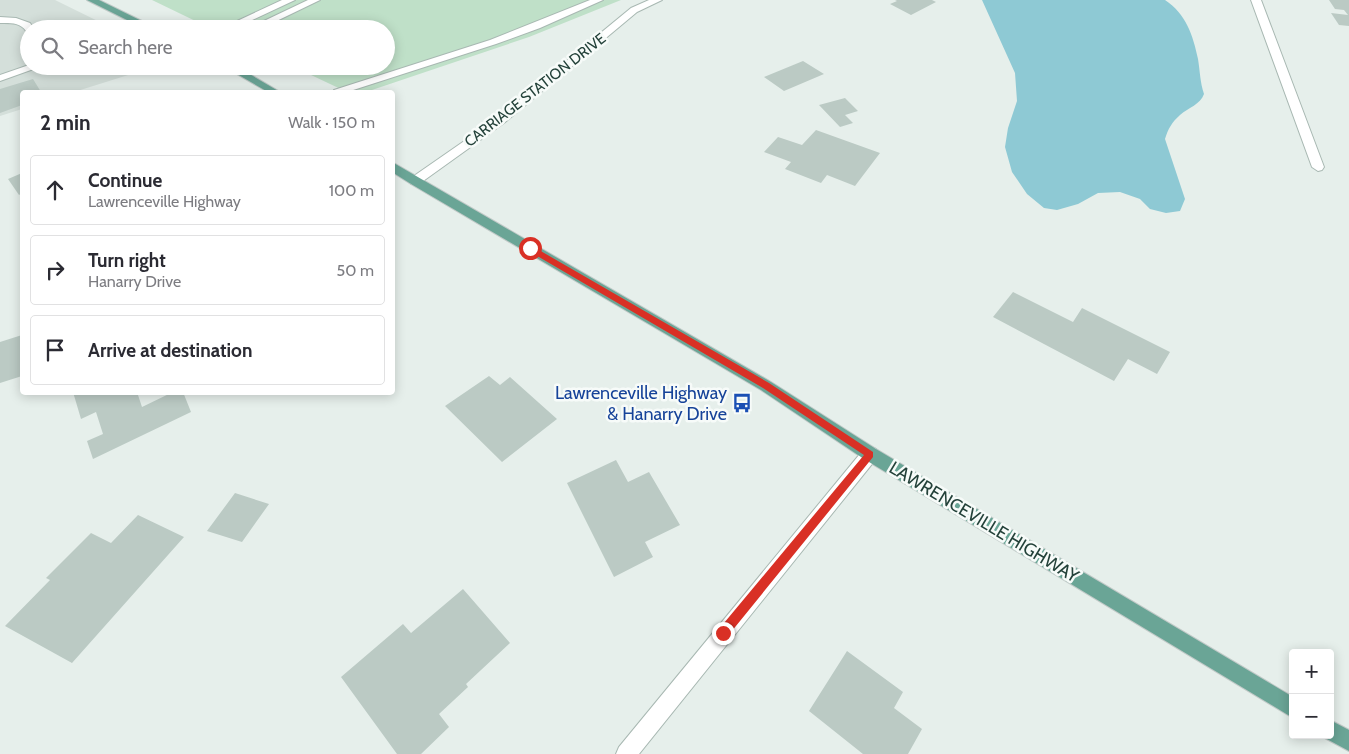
<!DOCTYPE html>
<html lang="en">
<head>
<meta charset="utf-8">
<style>
	:root { --surface:#fff; --page:#f2f2f3; --text:#2b2b33; --muted:#7c7c81; --line:#e1e1e2 }
	body { margin:0; font-family:Cabin,sans-serif; background:var(--page); color:var(--text) }
	.controls { position:absolute; right:15px; bottom:15px; display:grid; overflow:hidden; border-radius:5px; box-shadow:0 2px 12px #0003 }
	.controls button { width:45px; height:45px; display:grid; place-items:center; padding:0; border:0; border-bottom:1px solid var(--line); background:var(--surface); color:var(--text); font:25px sans-serif }
	.stop { position:absolute; width:15px; height:15px; margin:-11px; border:4px solid #d93025; border-radius:50%; background:#fff }
	.stop.end { background:#d93025; border-color:#fff; box-shadow:0 1px 5px #0008 }
	.list { margin:0; padding:0; list-style:none }
	h2 { display:flex; justify-content:space-between; align-items:center; height:65px; margin:0; padding:0 20px; font-size:21px }
	h2 small { font-size:16px; font-weight:400; color:var(--muted) }
	.list li { display:grid; grid-template-columns:32px 1fr auto; gap:15px; align-items:center; box-sizing:border-box; height:70px; margin:0 10px 10px; padding:0 10px; border:1px solid var(--line); border-radius:5px }
	.list b { display:block; font-size:19px; white-space:nowrap }
	.list p { margin:0; font-size:16px; white-space:nowrap; color:var(--muted) }
	.list em { font-size:16px; font-style:normal; color:var(--muted) }
	.icon { flex:none; width:28px; height:28px; fill:none; stroke:currentColor; stroke-width:2; stroke-linecap:round; stroke-linejoin:round }
	.map { position:relative; flex:none; width:1349px; height:754px; overflow:hidden }
	.search { position:absolute; background:var(--surface); box-shadow:0 2px 12px #0003; left:20px; top:20px; width:375px; height:55px; display:flex; align-items:center; gap:12px; box-sizing:border-box; padding:0 18px; border-radius:28px; color:var(--muted); font-size:19px }
	.panel { position:absolute; background:var(--surface); box-shadow:0 2px 12px #0003; left:20px; top:90px; width:375px; height:305px; border-radius:5px }
	.map>svg:first-child { display:block }
	.built { fill:#d4dfda }
	.green { fill:#bfe0c8 }
	.water { fill:#8ec9d4 }
	.building { fill:#bbcac4 }
	.lines { fill:none; stroke-linecap:round; stroke-linejoin:round }
	.service-casing { stroke:#a8b8b2; stroke-width:2 }
	.minor-casing { stroke:#a8b8b2; stroke-width:2 }
	.primary-casing { stroke:#c2cac8; stroke-width:2 }
	.service { fill:#fff; fill-rule:evenodd }
	.minor { fill:#fff; fill-rule:evenodd }
	.primary { fill:#6aa596; fill-rule:evenodd }
	.route { fill:#d93025 }
	.labels { text-anchor:middle; dominant-baseline:central; stroke-width:5; stroke-linejoin:round; paint-order:stroke }
	.far-street-label { font-size:15px; fill:#24423a; stroke:#f7fbf9 }
	.transit-label { font-size:18px; fill:#164399; stroke:#f7fbf9; text-anchor:end }
	.street-label { font-size:18px; fill:#24423a; stroke:#f7fbf9 }
</style>
</head>
<body>
<div class="map">
<svg width="1349" height="754" viewBox="0 0 1349 754">
	<rect width="100%" height="100%" fill="#e6efeb"/>
	<path class="built" d="M0,0H55L114,29H29V66H157L74,92H22V109L0,116Z"/>
	<path class="green" d="M152,0H621L529,37L366,92H347L292,66H386V29H212Z"/>
	<path class="water" d="M982,0H1165C1186,14 1193,35 1198,59C1200,71 1200,82 1204,94C1200,105 1189,107 1180,115C1172,122 1168,129 1165,139L1185,199L1180,211L1166,213L1150,209L1140,199L1120,192L1098,193L1078,204L1057,210L1044,208L1027,194L1012,172L1005,147L1008,128L1017,101L1015,73Z"/>
	<path class="building" d="M895,0H932L936,2L911,15L890,4L897,1Z
		M1329,0H1349V26L1339,25L1331,13L1348,15L1344,10L1335,9Z
		M803,61L824,74L784,91L764,77Z
		M33,79L41,92H22V105L0,113V89Z
		M845,98L858,111L845,115L853,123L840,127L819,105Z
		M816,130L880,153L855,186L827,175L821,183L785,169L791,162L764,152L778,137L802,145Z
		M22,173V193L19,195L8,179Z
		M1013,292L1073,322L1082,308L1170,352L1157,374L1128,359L1114,381L993,317Z
		M22,335V376L0,383V342Z
		M489,376L500,385L510,377L557,419L502,462L445,406Z
		M73,392H137L142,407L173,392H183L191,412L93,459L87,441L103,434L96,412L81,419Z
		M616,460L628,482L649,472L680,525L645,542L653,557L614,577L567,483Z
		M235,493L269,504L242,542L207,531Z
		M138,515L184,537L72,663L5,626L50,580L46,578L91,533L111,543Z
		M463,589L510,643L466,684L468,687L439,714L449,727L421,754H397L341,677L403,624L411,633Z
		M847,651L903,692L894,708L922,729L908,754H863L809,711Z"/>
	<g class="lines">
		<defs>
			<path id="service" d="M282,0H295L233,29H220Z
				M308,0H320L260,29H247Z
				M590,0H603L540,28L496,44L347,92H333L334,90L490,40Z
				M0,17L16,18L30,23L34,29H29V32L26,31C20,22 9,23 0,23Z
				M29,65L42,66L0,81V75Z"/>
			<path id="minor" d="M649,0H662L637,12L504,123L419,184H411L409,181L411,178L496,119L631,8Z
				M1251,0H1261L1324,167L1322,170L1318,171L1312,167Z
				M870,447L876,449L878,454L876,459L639,754H616L619,747L864,449Z"/>
			<path id="primary" d="M87,0H99L158,29H145Z
				M223,66H236L280,92H268Z
				M392,162L771,382L876,449L1293,697V718L864,459L761,390L411,184L392,172Z
				M1330,720L1349,730V751L1323,737L1322,735H1330Z"/>
		</defs>
		<use href="#service" class="service-casing"/>
		<use href="#minor" class="minor-casing"/>
		<use href="#primary" class="primary-casing"/>
		<use href="#service" class="service"/>
		<use href="#minor" class="minor"/>
		<use href="#primary" class="primary"/>
	</g>
	<path class="route" d="M527,246H532L769,383L873,452V457L727,637L723,638L719,637L718,633L719,629L864,455L763,388L527,250Z"/>
	<defs>
		<symbol id="bus-bare" viewBox="-9 -9 18 18"><path d="M-5-6H5V4H4V6H2V4H-2V6H-4V4H-5ZM-3.5-4V0h7V-4ZM-3.5 1.2v1.5H-2V1.2ZM2 1.2v1.5H3.5V1.2Z" fill="#1a4fb4" stroke="#f7fbf9" stroke-width="2.5" paint-order="stroke"/></symbol>
	</defs>
	<g fill-rule="evenodd">
		<use href="#bus-bare" x="728" y="389" width="28" height="28"/>
	</g>
	<g class="labels">
		<g class="far-street-label">
			<text transform="translate(535 90) rotate(-38)">CARRIAGE STATION DRIVE</text>
		</g>
		<g class="transit-label">
			<text x="727" y="393">Lawrenceville Highway<tspan x="727" dy="21">&amp; Hanarry Drive</tspan></text>
		</g>
		<g class="street-label">
			<text transform="translate(984 522) rotate(31)">LAWRENCEVILLE HIGHWAY</text>
		</g>
	</g>
</svg>
<div class="controls">
<button>+</button>
<button>−</button>
</div>
<div class="stop" style="left:530px;top:248px"></div>
<div class="stop end" style="left:723px;top:633px"></div>
<div class="search"><svg class="icon" aria-label="search" viewBox="0 0 24 24"><circle cx="10" cy="10" r="6"/><path d="M15 15l6 6"/></svg>Search here</div>
<section class="panel">
<h2>2 min<small>Walk · 150 m</small></h2>
<ul class="list">
<li><svg class="icon" aria-label="ahead" viewBox="0 0 24 24"><path d="M12 20V5M6 11l6-6 6 6"/></svg><div><b>Continue</b><p>Lawrenceville Highway</p></div><em>100 m</em></li>
<li><svg class="icon" aria-label="right" viewBox="0 0 24 24"><path d="M7 20v-9h11M14 6l5 5-5 5"/></svg><div><b>Turn right</b><p>Hanarry Drive</p></div><em>50 m</em></li>
<li><svg class="icon" aria-label="arrive" viewBox="0 0 24 24"><path d="M6 21V4h12l-3 4 3 4H6"/></svg><div><b>Arrive at destination</b></div></li>
</ul>
</section>
</div>
</body>
</html>
